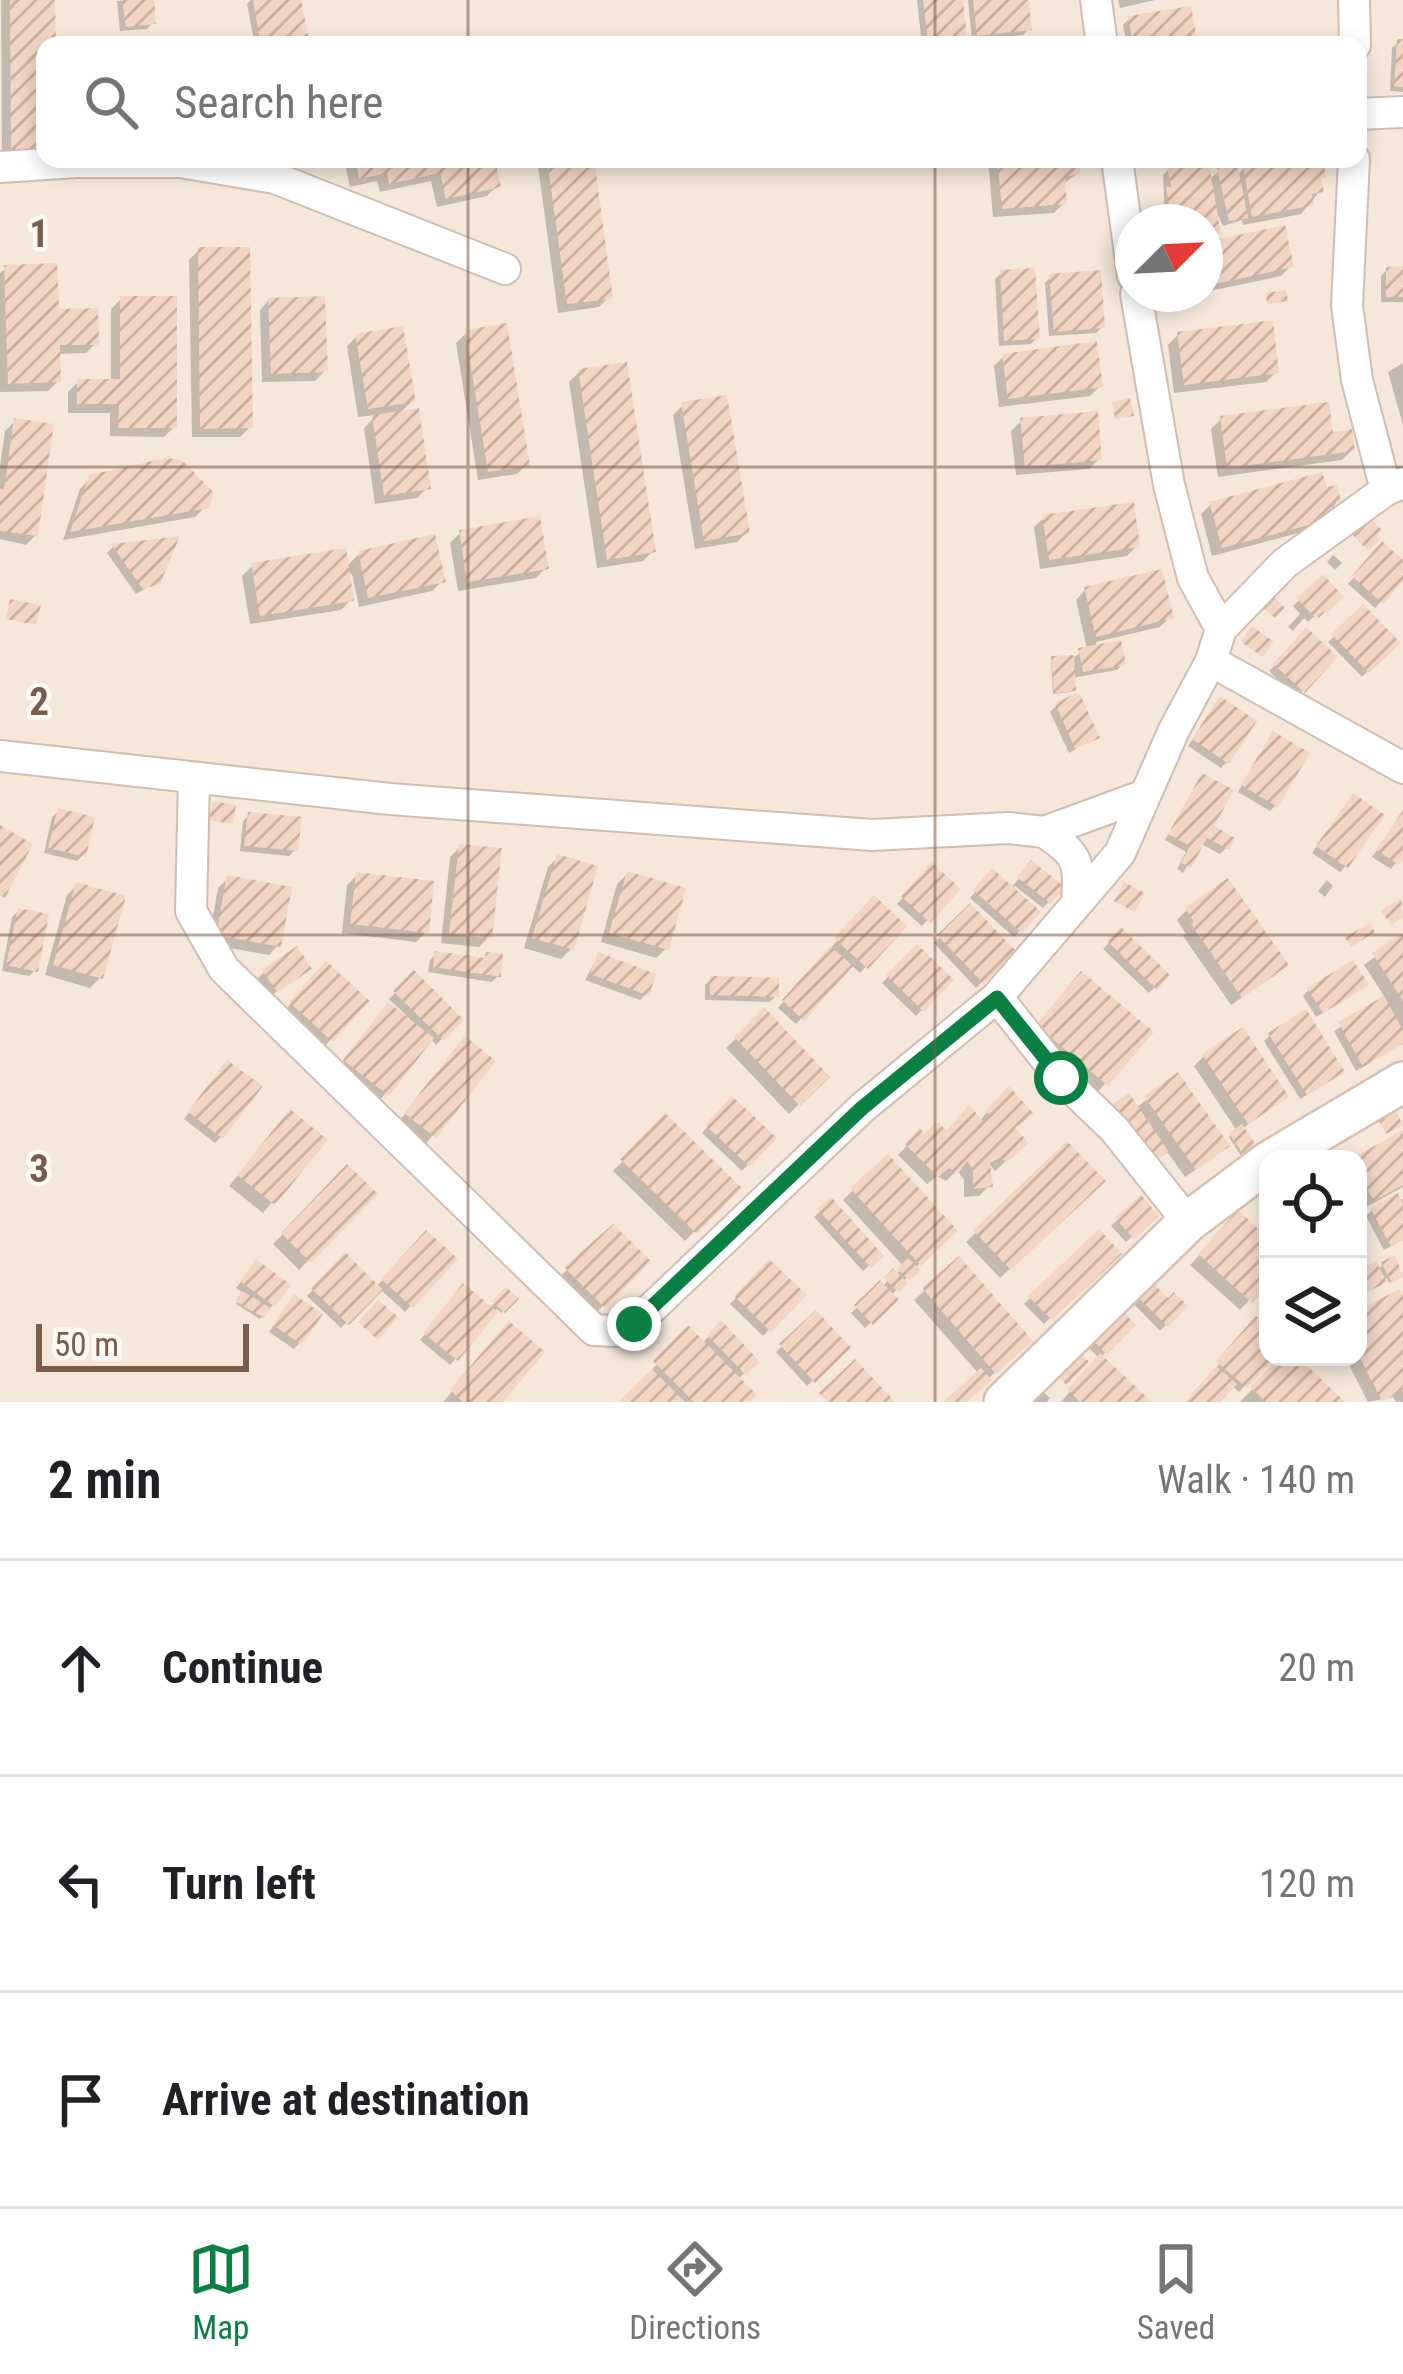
<!DOCTYPE html>
<html lang="en">
<head>
<meta charset="utf-8">
<style>
	:root { --surface:#fff; --page:#f2f2f2; --text:#202124; --muted:#757577; --line:#e0e0e0; --accent:#0b8043 }
	body { margin:0; font-family:"Roboto Condensed",sans-serif; background:var(--page); color:var(--text) }
	.controls { position:absolute; right:36px; bottom:36px; display:grid; overflow:hidden; border-radius:24px; box-shadow:0 6px 18px #0003 }
	.controls button { width:108px; height:108px; display:grid; place-items:center; padding:0; border:0; border-bottom:3px solid var(--line); background:var(--surface); color:var(--text); font:60px sans-serif }
	.compass { position:absolute; left:1115px; top:204px; width:108px; height:108px; border-radius:50%; background:var(--surface); box-shadow:0 6px 18px #0003; rotate:66deg }
	.scale { position:absolute; left:36px; bottom:30px; width:213px; box-sizing:border-box; padding-left:12px; border:6px solid #7a5c4d; border-top:0; font-size:33px; line-height:42px; white-space:nowrap; color:#7a5c4d; -webkit-text-stroke:9px #fffaf3; paint-order:stroke }
	.stop { position:absolute; width:36px; height:36px; margin:-27px; border:9px solid #0b8043; border-radius:50%; background:#fff }
	.stop.end { background:#0b8043; border-color:#fff; box-shadow:0 3px 12px #0008 }
	.list { margin:0; padding:0; list-style:none }
	h2 { display:flex; justify-content:space-between; align-items:center; height:156px; margin:0; padding:0 48px; font-size:51px }
	h2 small { font-size:39px; font-weight:400; color:var(--muted) }
	.list li { display:grid; grid-template-columns:78px 1fr auto; gap:36px; align-items:center; box-sizing:border-box; height:216px; padding:0 48px; border-top:3px solid var(--line) }
	.list b { display:block; font-size:45px; white-space:nowrap }
	.list em { font-size:39px; font-style:normal; color:var(--muted) }
	.icon { flex:none; width:66px; height:66px; fill:none; stroke:currentColor; stroke-width:2; stroke-linecap:round; stroke-linejoin:round }
	.map { position:relative; flex:none; width:1403px; height:1402px; overflow:hidden }
	.search { position:absolute; background:var(--surface); box-shadow:0 6px 18px #0003; left:36px; right:36px; top:36px; height:132px; display:flex; align-items:center; gap:30px; box-sizing:border-box; padding:0 42px; border-radius:24px; color:var(--muted); font-size:45px }
	.sheet { height:804px; background:var(--surface) }
	nav { display:flex; justify-content:space-around; align-items:center; box-sizing:border-box; height:168px; border-top:3px solid var(--line); background:var(--surface); font-size:33px; color:var(--muted) }
	nav a { display:grid; justify-items:center; gap:6px }
	nav .on { color:var(--accent) }
	.map>svg:first-child { display:block }
	.residential { fill:#f5e8da; fill-rule:evenodd }
	.shadow { fill:#0003 }
	.building { fill:url(#building-hatch) }
	.lines { fill:none; stroke-linecap:round; stroke-linejoin:round }
	.street-casing { stroke:#d1beb0; stroke-width:34 }
	.secondary-casing { stroke:#d6c0b0; stroke-width:44 }
	.street { stroke:#fff; stroke-width:30 }
	.secondary { stroke:#fff; stroke-width:39 }
	.route { stroke:#0b8043; stroke-width:15 }
	.grid { fill:none; stroke:#7a5c4d; stroke-width:3; stroke-opacity:0.55 }
	.grid-label { font-size:39px; text-anchor:middle; font-weight:bold; fill:#7a5c4d; stroke:#fffaf3; stroke-width:9; stroke-linejoin:round; paint-order:stroke }
</style>
</head>
<body>
<div class="map">
<svg width="1403" height="1402" viewBox="0 0 1403 1402">
	<defs>
		<pattern id="building-hatch" width="6" height="6" patternUnits="userSpaceOnUse" patternTransform="scale(3)"><rect width="6" height="6" fill="#f3d5c3"/><path d="M-1 1l2-2M0 6l6-6M5 7l2-2" fill="none" stroke="#cab0a1"/></pattern>
	</defs>
	<rect width="100%" height="100%" fill="#fdf6ec"/>
	<path class="residential" d="M0,0H1403V1402H0ZM45,45H1358V159H45ZM1133,222H1205V294H1133ZM1268,1159H1358V1357H1268Z"/>
	<path class="shadow" d="M1,0H52L53,45H45V159L2,161Z
		M150,0L153,22L147,29L120,31L117,1Z
		M251,0H298L306,45H255L247,4Z
		M917,0H960L964,37L958,43L922,45Z
		M968,0H1026L1029,29L1023,35L972,40Z
		M1118,0H1155L1120,8Z
		M1129,19L1195,45H1127L1123,25Z
		M1399,42H1403V92L1390,91L1392,48Z
		M344,159H492L497,186L487,196L437,207L431,181L380,192L377,181L350,187Z
		M537,159H591L609,297L599,307L558,313Z
		M988,159H1076L1077,174L1063,184L1064,203L1054,213L993,217Z
		M1293,159H1320V191L1301,214L1243,225L1242,220L1223,226L1216,211L1218,233L1206,245L1291,266L1281,276L1205,292V222H1165L1163,175L1169,169L1209,180L1224,166L1237,176L1244,168Z
		M199,250L250,427L240,437H192L189,260Z
		M6,268L96,343L86,353L57,354L58,381L48,391L0,392V273Z
		M1403,269V302H1381V276L1387,270Z
		M1001,273L1037,338L1031,344L999,346L995,279Z
		M1051,277L1102,327L1096,333L1049,336L1045,283Z
		M121,299L174,427L164,437L110,436V413H68V392L78,382H111V309Z
		M269,300L325,371L315,381L262,382L260,310Z
		M466,333L527,464L517,474L478,480L456,343Z
		M1178,335L1276,372L1266,382L1174,393L1168,345Z
		M357,336L412,401L399,414L427,488L417,498L375,504L364,428L377,415L358,417L347,346Z
		M1004,356L1100,386L1090,396L999,407L994,366Z
		M1403,363V425L1388,372Z
		M579,372L653,551L643,561L597,568L569,382Z
		M683,405L747,532L737,542L695,549L673,415Z
		M1221,419L1330,435L1352,450L1342,460L1218,477L1211,429Z
		M15,421L36,535L26,545L0,539V466L5,431Z
		M1021,421L1099,459L1089,469L1016,475L1011,431Z
		M90,478L206,506L195,517L63,540L80,489Z
		M1324,491L1338,500L1321,527L1212,556L1201,514L1211,504Z
		M1044,518L1137,546L1127,556L1040,569L1034,527Z
		M460,533L546,568L536,578L458,591L450,543Z
		M176,540L157,582L136,594L107,553L113,547Z
		M1382,545L1403,564V576L1375,608L1348,584Z
		M360,553L442,581L432,591L359,607L352,574H347L351,600L341,610L250,624L242,576L252,566L346,567Z
		M1333,555L1342,563L1335,570L1327,562Z
		M1323,578L1340,597L1319,618L1316,615L1308,622L1304,618L1293,631L1288,627L1300,614L1293,606Z
		M1085,590L1170,617L1160,627L1096,642L1097,647L1123,664L1117,670L1072,678L1071,692L1053,694L1051,661L1072,658L1087,649L1076,600Z
		M1363,608L1396,643L1362,677L1328,642Z
		M1306,632L1334,657L1297,697L1269,671Z
		M1057,705L1096,737L1069,753L1050,712Z
		M1215,706L1227,762L1221,768L1188,746Z
		M1268,741L1276,805L1270,811L1238,792Z
		M1202,776L1210,827L1226,848L1220,854L1201,844L1183,873L1177,869L1186,852L1165,840Z
		M1347,803L1346,866L1340,872L1312,853Z
		M59,811L83,855L77,861L44,853L52,817Z
		M1403,814V854L1391,869L1372,857Z
		M249,815L295,850L289,856L240,851L243,821Z
		M460,847L489,937L479,947L441,943L450,857Z
		M558,857L571,949L561,959L524,948L548,867Z
		M931,867L956,889L922,926L897,904Z
		M1026,870L1061,888L1043,908L1015,886L1012,890L1037,912L1014,937L970,898L992,872L1010,889Z
		M627,874L666,949L656,958L601,942L617,884Z
		M357,875L426,932L416,942L342,933L347,885Z
		M228,878L278,945L269,955L208,944L218,888Z
		M1327,880L1333,886L1325,897L1318,891Z
		M77,885L100,978L90,988L45,975L67,895Z
		M874,899L903,926L860,973L851,965L796,1024L778,1008Z
		M970,907L1013,952L976,988L934,943Z
		M1187,910L1275,975L1231,1005L1183,936L1186,934L1177,920Z
		M19,911L35,970L29,976L2,971L12,917Z
		M1121,931L1166,975L1149,993L1103,949Z
		M1403,936V1043L1356,1071L1334,1031L1386,999L1364,965Z
		M917,948L950,980L916,1016L882,983Z
		M436,954L481,961L487,955L498,976L492,982L428,972L430,960Z
		M598,956L646,994L640,1000L585,980Z
		M326,965L366,1001L325,1046L286,1009Z
		M264,972L303,975L270,996L260,981L256,986L240,980L251,973L256,980Z
		M414,974L460,1020L436,1045L430,1038L377,1104L336,1071L378,1016L404,1019L407,1016L389,999Z
		M711,979L776,996L770,1002L705,1000V985Z
		M1072,984L1149,1032L1096,1094L1028,1036Z
		M1309,990L1359,991L1316,1017L1303,996Z
		M764,1011L826,1077L789,1114L726,1048Z
		M1270,1035L1335,1078L1300,1099L1264,1041Z
		M456,1050L492,1062L424,1146L397,1124Z
		M1204,1056L1285,1096L1242,1129L1254,1147L1241,1156L1229,1137L1237,1131L1194,1066Z
		M222,1069L221,1137L215,1143L184,1119Z
		M1177,1076L1216,1156L1185,1177L1136,1108Z
		M1009,1090L1012,1129L1025,1143L995,1171L987,1161L989,1186L979,1196L964,1197V1180L957,1170L946,1181L937,1176L927,1184L898,1155L919,1133L923,1138L979,1121Z
		M732,1100L773,1138L742,1171L702,1133Z
		M665,1118L737,1188L685,1241L613,1171Z
		M281,1123L324,1141L263,1213L229,1186Z
		M1403,1133V1187L1363,1209L1358,1200L1357,1159Z
		M1067,1145L1101,1181L1000,1278L966,1242Z
		M887,1158L954,1231L915,1268L891,1296L895,1300L865,1328L851,1313L904,1267L843,1200Z
		M347,1168L374,1194L299,1270L273,1244Z
		M1140,1199L1155,1216L1126,1242L1111,1226Z
		M1403,1199V1240L1384,1250L1366,1216L1380,1202L1382,1205Z
		M830,1202L880,1256L863,1271L814,1217Z
		M1238,1214L1268,1250V1280L1240,1310L1190,1265Z
		M1358,1216L1367,1233L1358,1241Z
		M613,1228L647,1261L593,1316L557,1279Z
		M1099,1233L1118,1254L1044,1324L1024,1304Z
		M426,1234L454,1259L405,1312L380,1289L341,1328L307,1296L345,1256L376,1287Z
		M959,1260L1029,1341L963,1402H948L979,1374L914,1300Z
		M769,1263L802,1295L763,1336L730,1304Z
		M1383,1264L1400,1278L1389,1283L1387,1278L1358,1298V1274L1378,1270Z
		M251,1269L273,1305L260,1319L236,1304L243,1293L236,1288Z
		M1148,1282L1168,1302L1184,1306L1160,1331L1130,1300Z
		M506,1291L515,1299L501,1313L497,1309L450,1365L420,1340L458,1293L489,1309Z
		M1403,1301V1402H1396L1393,1397L1368,1402L1345,1357H1358V1313Z
		M288,1304L300,1343L294,1349L269,1332Z
		M816,1314L847,1348L807,1386L776,1352Z
		M1256,1320L1268,1331L1271,1357L1239,1392L1232,1386L1217,1402H1188Z
		M721,1325L756,1362L738,1379L753,1395L746,1402H623L688,1330L702,1343Z
		M1132,1325L1101,1357L1148,1402H1061L1099,1358L1085,1344Z
		M500,1335L541,1352L499,1402H443Z
		M1283,1357H1294L1341,1402H1234H1240Z
		M1042,1391L1050,1398L1047,1402H1032Z"/>
	<path class="building" d="M10,0H55L56,45H45V152H11Z
		M122,0H154L156,24L126,27Z
		M253,0H301L310,45H261Z
		M923,0H963L967,38L928,42Z
		M973,0H1029L1032,30L977,36Z
		M1191,6L1198,45H1133L1128,16Z
		M1397,39H1403V87L1394,86Z
		M355,159H495L501,187L446,199L440,173L389,184L387,173L359,179Z
		M547,159H594L613,299L567,304Z
		M997,159H1079L1080,175L1065,176L1067,204L1002,209Z
		M1208,159L1221,234L1205,236V222H1172L1166,187H1171L1167,166Z
		M1277,159H1323L1326,177L1321,178L1324,192L1312,194L1314,205L1252,217L1243,166Z
		M1237,161L1248,218L1229,221L1217,168L1223,167L1222,163Z
		M1285,225L1294,267L1205,286V242Z
		M198,247H250L253,428L200,429Z
		M57,263L59,309L98,308L99,345H60L61,382L8,384L4,265Z
		M1403,266V297H1386V267Z
		M1035,268L1040,339L1004,341L1000,270Z
		M1101,270L1105,328L1054,332L1049,274Z
		M1286,290L1288,301L1267,304L1266,293Z
		M120,296H177V428H118L119,404H77V379H120Z
		M325,296L328,372L271,374L268,298Z
		M1273,320L1279,373L1184,385L1177,332Z
		M507,323L530,466L488,472L465,330Z
		M403,326L416,402L368,409L355,334Z
		M1097,341L1103,387L1008,399L1002,354Z
		M627,362L656,552L607,560L578,369Z
		M727,395L750,533L704,541L681,402Z
		M1130,398L1134,416L1115,419L1112,402Z
		M1329,402L1333,432L1352,429L1355,451L1227,468L1220,416Z
		M419,408L431,489L384,496L372,415Z
		M1098,411L1102,460L1025,467L1020,418Z
		M14,418L54,424L38,536L0,531V489H4Z
		M166,458L182,460L214,493L209,508L70,532L89,475Z
		M1322,472L1327,487L1337,485L1341,500L1331,504L1335,518L1222,548L1209,502Z
		M1134,502L1140,547L1049,560L1042,515Z
		M1367,515L1382,530L1376,536L1380,540L1368,551L1350,532Z
		M540,516L549,569L467,582L459,530Z
		M435,534L446,582L368,598L358,551Z
		M180,536L160,584L143,589L111,544Z
		M1382,541L1403,560V581L1383,604L1352,576Z
		M346,548L354,601L260,616L251,563Z
		M1162,569L1174,618L1096,637L1084,587Z
		M1323,574L1344,597L1326,614L1323,611L1315,618L1297,598Z
		M1274,597L1285,608L1275,618L1263,608Z
		M10,599L41,605L36,625L6,619Z
		M1363,604L1401,643L1369,673L1331,634Z
		M1252,626L1274,642L1263,657L1241,642Z
		M1306,627L1338,657L1305,693L1273,664Z
		M1121,640L1126,665L1083,672L1078,648Z
		M1074,655L1076,691L1054,693L1051,656Z
		M1079,692L1100,738L1075,749L1055,703Z
		M1220,696L1257,721L1229,764L1192,739Z
		M1273,731L1310,753L1278,807L1241,785Z
		M1202,773L1234,790L1214,826L1235,838L1229,850L1207,838L1191,868L1181,863L1190,846L1168,834Z
		M1353,793L1385,815L1348,868L1316,846Z
		M213,801L236,805L233,824L209,820Z
		M58,808L95,817L86,857L48,848Z
		M1403,810V860L1399,865L1376,850Z
		M248,812L302,817L298,851L244,846Z
		M0,825L33,844L5,898L0,895Z
		M459,844L502,848L492,939L449,934Z
		M557,854L598,866L574,950L532,938Z
		M1031,860L1065,887L1051,904L1017,877Z
		M931,862L961,889L930,923L901,896Z
		M992,868L1041,912L1022,933L973,890Z
		M627,871L686,888L669,950L609,933Z
		M356,872L434,881L429,933L350,924Z
		M227,875L292,887L281,947L216,935Z
		M1228,878L1289,965L1242,998L1191,924L1194,922L1185,908Z
		M76,882L126,896L103,979L53,965Z
		M1124,882L1145,893L1135,912L1114,901Z
		M874,895L907,926L868,969L834,938Z
		M1401,898L1403,917L1391,925L1381,911Z
		M970,903L1017,952L984,984L937,935Z
		M18,908L49,914L38,972L6,965Z
		M1370,923L1375,932L1351,947L1345,937Z
		M1121,927L1170,975L1157,990L1107,941Z
		M1403,933V1001L1372,953Z
		M917,944L954,980L924,1012L886,975Z
		M297,946L312,969L277,992L262,970Z
		M830,946L853,966L804,1021L782,1000Z
		M435,951L485,958L486,952L503,954L501,977L433,967Z
		M598,952L656,974L649,996L590,974Z
		M1353,960L1369,985L1323,1013L1307,988Z
		M326,961L370,1001L333,1042L289,1002Z
		M414,970L464,1020L444,1041L393,991Z
		M1081,971L1154,1032L1108,1086L1036,1025Z
		M710,976L779,978V997L710,995Z
		M1384,996L1403,1030V1044L1363,1067L1338,1022Z
		M388,1002L434,1038L389,1096L343,1060Z
		M764,1007L830,1077L800,1106L734,1037Z
		M1306,1009L1345,1072L1307,1095L1268,1033Z
		M1243,1027L1289,1097L1248,1124L1202,1054Z
		M465,1036L496,1061L436,1138L404,1113Z
		M227,1060L263,1086L223,1139L188,1112Z
		M1178,1072L1230,1146L1196,1170L1144,1096Z
		M1009,1086L1034,1114L1015,1128L1029,1143L1006,1163L1001,1157L990,1163L993,1187L973,1189V1169L967,1161L958,1174L949,1168L938,1177L905,1144L920,1128L924,1134L936,1122L947,1130L969,1105L983,1121L990,1115L985,1111Z
		M1129,1093L1169,1152L1151,1164L1111,1105Z
		M732,1096L777,1138L750,1167L705,1125Z
		M1392,1103L1403,1125L1386,1134L1374,1113Z
		M290,1109L328,1140L275,1205L237,1175Z
		M665,1113L742,1188L697,1234L620,1159Z
		M1242,1124L1258,1148L1244,1156L1229,1133Z
		M1403,1130V1185L1374,1201L1358,1173V1159H1351Z
		M1067,1141L1106,1181L1011,1270L973,1230Z
		M888,1154L958,1231L921,1266L850,1188Z
		M347,1164L378,1194L311,1263L281,1233Z
		M1398,1193L1403,1203V1240L1391,1246L1370,1208Z
		M1141,1195L1159,1216L1134,1239L1115,1218Z
		M831,1197L884,1256L871,1268L817,1209Z
		M1238,1210L1268,1238V1285L1252,1303L1198,1254Z
		M613,1224L651,1261L605,1308L564,1267Z
		M1099,1229L1122,1254L1052,1320L1028,1296Z
		M426,1230L458,1259L413,1308L381,1279Z
		M345,1252L383,1290L349,1325L311,1288Z
		M1395,1255L1403,1277L1392,1283L1381,1262Z
		M959,1256L1033,1341L996,1374L922,1288Z
		M908,1258L921,1270L910,1281L897,1269Z
		M256,1259L291,1285L275,1307L240,1281Z
		M769,1259L807,1295L771,1332L734,1296Z
		M1376,1261L1387,1282L1358,1297V1270Z
		M893,1268L908,1283L899,1293L884,1278Z
		M1148,1278L1168,1298L1174,1292L1188,1306L1168,1327L1134,1293Z
		M880,1280L899,1300L873,1325L854,1305Z
		M463,1283L498,1312L458,1361L423,1333Z
		M506,1287L519,1299L505,1313L492,1301Z
		M1400,1289L1403,1295V1390L1382,1401L1358,1354V1310Z
		M242,1291L271,1308L264,1318L235,1301Z
		M294,1294L323,1314L302,1345L273,1325Z
		M378,1300L398,1317L378,1340L358,1322Z
		M1118,1306L1136,1325L1107,1355L1089,1336Z
		M816,1310L851,1348L815,1383L779,1344Z
		M1256,1316L1268,1327V1357H1275L1247,1388L1216,1361Z
		M721,1320L760,1362L746,1375L707,1335Z
		M509,1321L545,1352L503,1402H463L450,1390Z
		M688,1325L757,1395L750,1402H694L653,1361Z
		M1074,1347L1089,1362L1067,1385L1051,1371Z
		M1100,1353L1152,1402H1080L1067,1389Z
		M1279,1357H1298L1345,1402H1266L1250,1387Z
		M855,1359L895,1402H828L819,1393Z
		M1216,1366L1237,1384L1221,1402H1185Z
		M981,1368L992,1380L967,1402H943Z
		M652,1369L685,1402H618Z"/>
	<g class="lines">
		<defs>
			<path id="street" d="M1096,0L1102,45
				M1354,0L1355,45
				M1358,114L1403,112
				M1117,159L1133,276
				M1354,159L1347,306L1357,380L1386,490
				M0,167L77,162H180L275,178L505,269
				M1136,294L1169,485L1193,578L1221,629
				M1211,661L1403,768
				M0,756L390,799L872,835L1009,828L1044,832L1145,795
				M194,778L191,911L224,969L594,1330L615,1331L635,1324L862,1108L997,997L1120,853L1174,730L1211,661L1221,629L1285,563L1386,490L1403,483
				M1044,832C1076,853 1081,861 1077,900
				M997,997L1061,1078L1114,1129L1188,1222"/>
			<path id="secondary" d="M1273,1159L1403,1082
				M1004,1402L1188,1222L1268,1162"/>
		</defs>
		<use href="#street" class="street-casing"/>
		<use href="#secondary" class="secondary-casing"/>
		<use href="#street" class="street"/>
		<use href="#secondary" class="secondary"/>
	</g>
	<g class="lines">
		<path class="route" d="M634,1324L862,1108L997,998L1061,1078"/>
	</g>
	<path class="grid" d="M468,0V45M935,0V45M468,159V1402M935,159V1402M0,467H1403M0,935H1403"/>
	<g class="grid-label">
		<text x="39" y="247">1</text>
		<text x="39" y="715">2</text>
		<text x="39" y="1182">3</text>
	</g>
</svg>
<div class="controls">
<button><svg class="icon" aria-label="locate" viewBox="0 0 24 24"><circle cx="12" cy="12" r="6"/><path d="M12 2v4M12 18v4M2 12h4M18 12h4"/></svg></button>
<button><svg class="icon" aria-label="layers" viewBox="0 0 24 24"><path d="M12 4l9 5-9 5-9-5zM3 14l9 5 9-5"/></svg></button>
</div>
<svg class="compass" viewBox="-18 -18 36 36"><path d="M0-13l5 13h-10z" fill="#e53935"/><path d="M0 13l5-13h-10z" fill="#757577"/></svg>
<div class="scale">50 m</div>
<div class="stop" style="left:1061px;top:1078px"></div>
<div class="stop end" style="left:634px;top:1324px"></div>
<div class="search"><svg class="icon" aria-label="search" viewBox="0 0 24 24"><circle cx="10" cy="10" r="6"/><path d="M15 15l6 6"/></svg>Search here</div>
</div>
<section class="sheet">
<h2>2 min<small>Walk · 140 m</small></h2>
<ul class="list">
<li><svg class="icon" aria-label="ahead" viewBox="0 0 24 24"><path d="M12 20V5M6 11l6-6 6 6"/></svg><div><b>Continue</b></div><em>20 m</em></li>
<li><svg class="icon" aria-label="left" viewBox="0 0 24 24"><path d="M17 20v-9H6M10 6l-5 5 5 5"/></svg><div><b>Turn left</b></div><em>120 m</em></li>
<li><svg class="icon" aria-label="arrive" viewBox="0 0 24 24"><path d="M6 21V4h12l-3 4 3 4H6"/></svg><div><b>Arrive at destination</b></div></li>
</ul>
</section>
<nav>
<a class="on"><svg class="icon" aria-label="map" viewBox="0 0 24 24"><path d="M3 6l6-2 6 2 6-2v14l-6 2-6-2-6 2zM9 4v14M15 6v14"/></svg>Map</a>
<a><svg class="icon" aria-label="directions" viewBox="0 0 24 24"><path d="M12 3l9 9-9 9-9-9zM9 14v-3h6M13 9l2 2-2 2"/></svg>Directions</a>
<a><svg class="icon" aria-label="saved" viewBox="0 0 24 24"><path d="M7 4h10v16l-5-4-5 4z"/></svg>Saved</a>
</nav>
</body>
</html>
